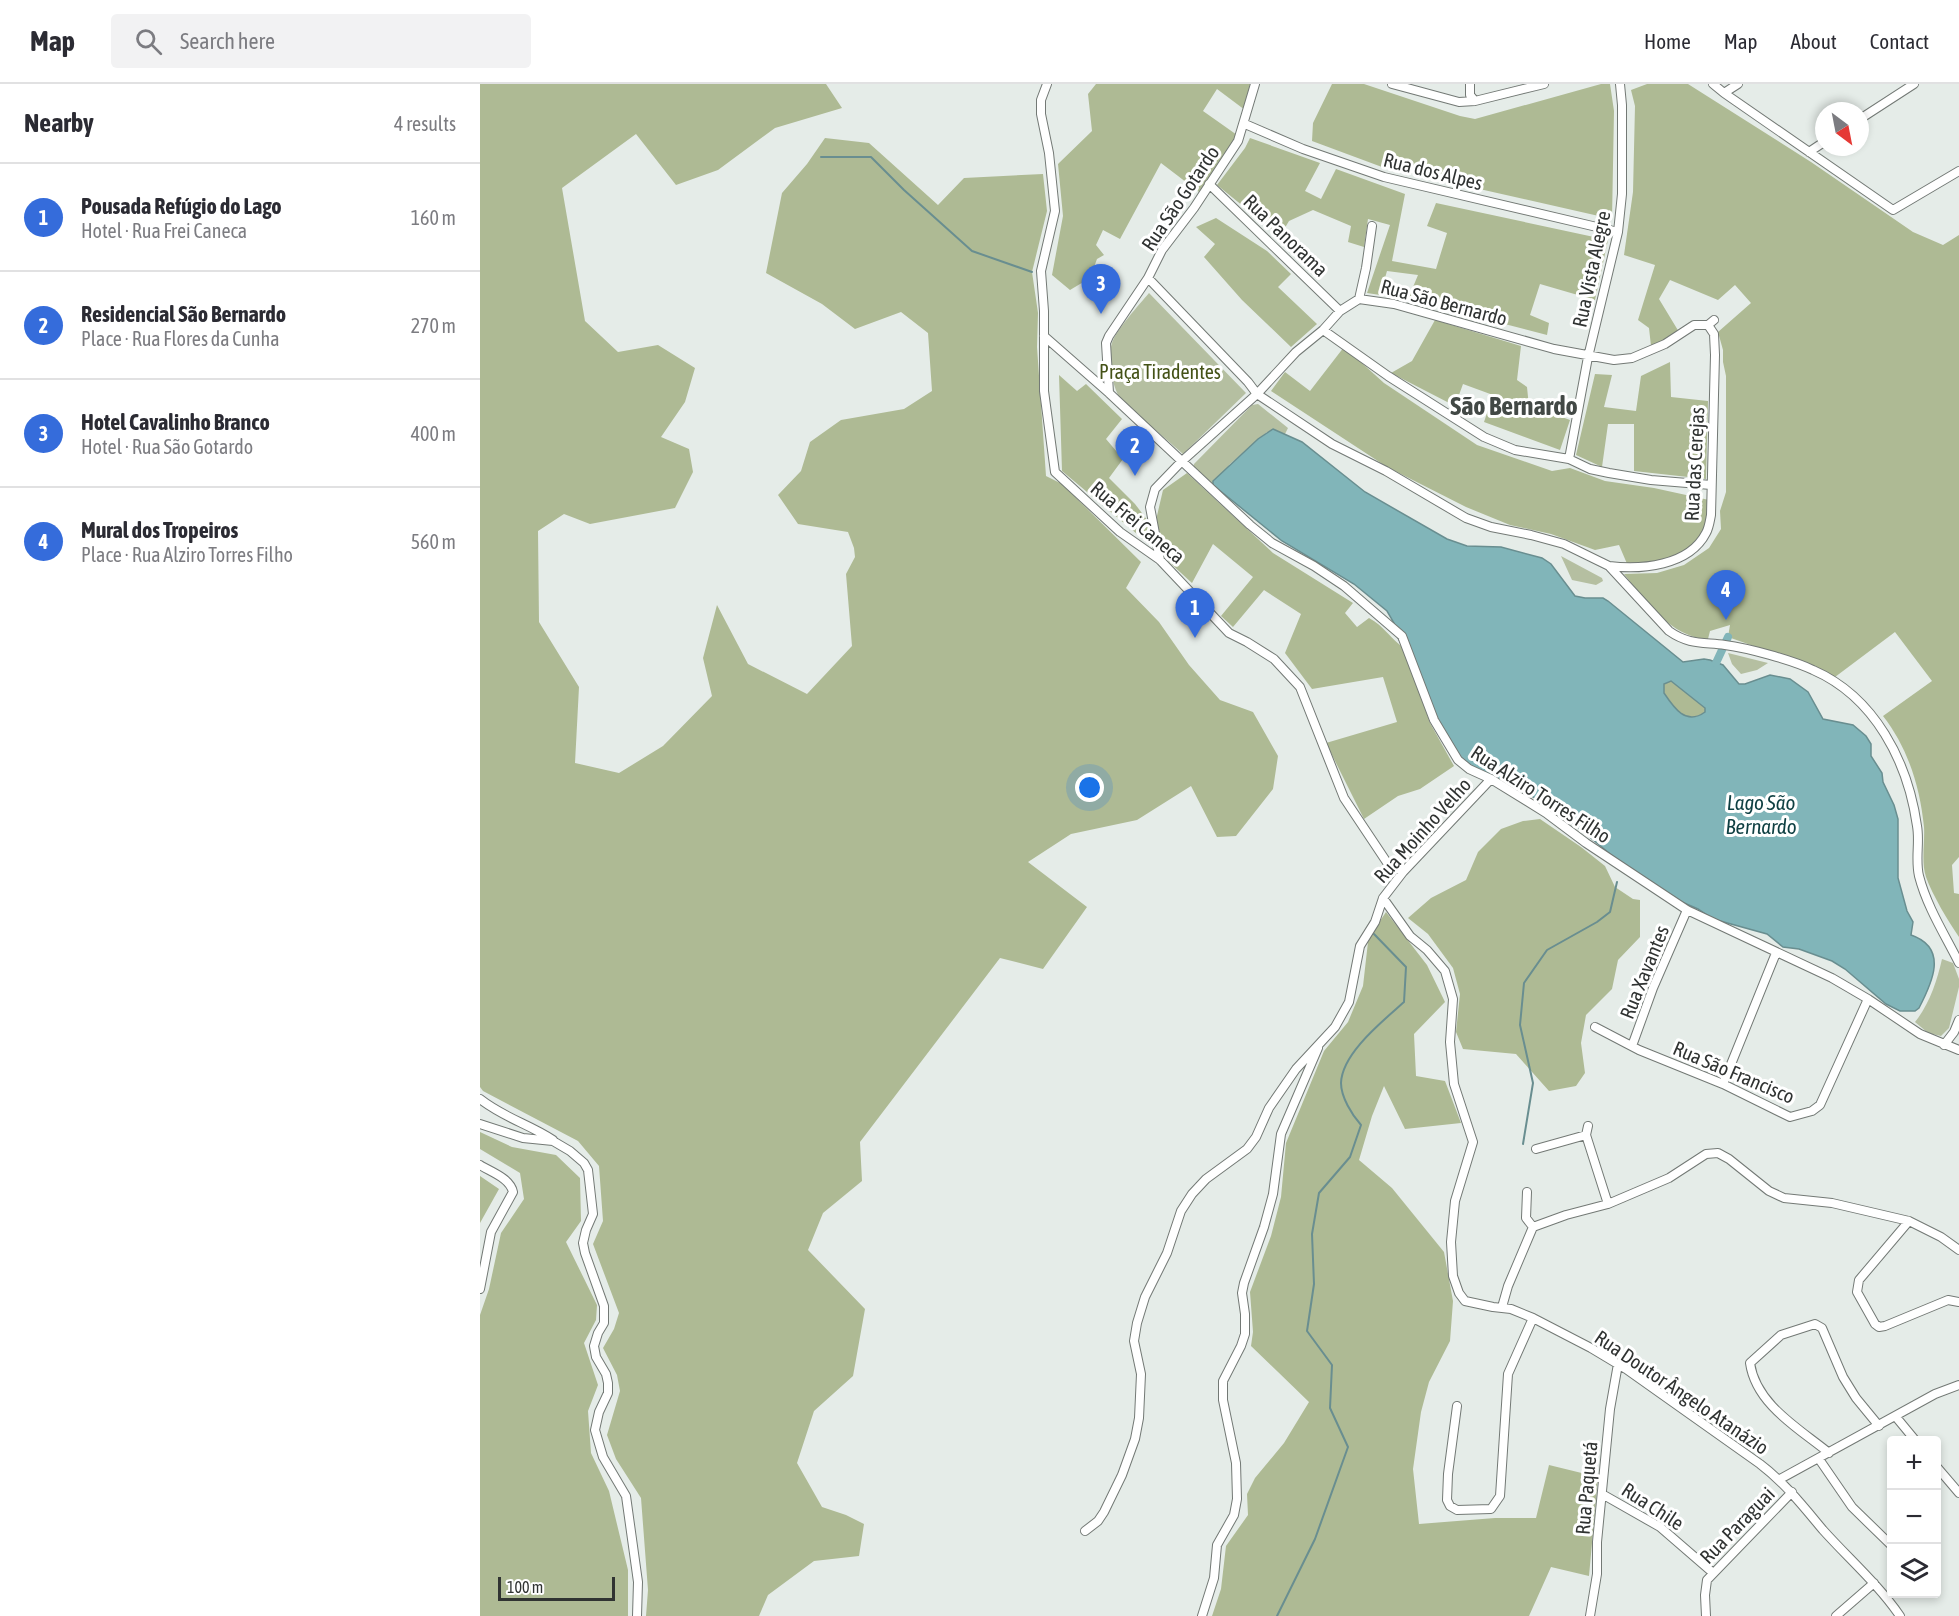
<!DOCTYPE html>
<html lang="en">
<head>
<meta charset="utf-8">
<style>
	:root { --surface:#fff; --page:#f2f2f3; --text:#2b2b33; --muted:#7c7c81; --line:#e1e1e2; --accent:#356cdb }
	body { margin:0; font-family:"Asap Condensed",sans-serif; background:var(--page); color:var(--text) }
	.controls { position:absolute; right:18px; bottom:18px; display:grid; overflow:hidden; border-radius:6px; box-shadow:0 3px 9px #0003 }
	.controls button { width:54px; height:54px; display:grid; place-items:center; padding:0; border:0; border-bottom:2px solid var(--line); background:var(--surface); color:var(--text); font:30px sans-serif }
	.compass { position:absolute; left:1335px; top:18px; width:54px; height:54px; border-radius:50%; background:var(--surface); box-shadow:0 3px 9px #0003; rotate:148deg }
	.scale { position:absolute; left:18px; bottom:15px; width:117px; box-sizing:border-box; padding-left:6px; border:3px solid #303332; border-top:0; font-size:16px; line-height:21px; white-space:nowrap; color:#303332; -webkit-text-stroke:4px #fff; paint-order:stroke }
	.you { position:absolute; left:610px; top:704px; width:21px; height:21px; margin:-15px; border:4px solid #fff; border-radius:50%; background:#1a73e8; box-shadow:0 0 0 9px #1a73e833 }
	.badge { display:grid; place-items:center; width:39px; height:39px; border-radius:50%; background:var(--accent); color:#fff; font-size:20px; font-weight:700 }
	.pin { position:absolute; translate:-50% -50px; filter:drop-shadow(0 2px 3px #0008) }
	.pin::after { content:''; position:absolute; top:32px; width:21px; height:18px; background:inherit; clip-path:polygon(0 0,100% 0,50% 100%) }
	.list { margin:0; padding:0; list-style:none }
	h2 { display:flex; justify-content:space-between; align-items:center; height:78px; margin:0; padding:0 24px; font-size:26px }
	h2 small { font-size:20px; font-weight:400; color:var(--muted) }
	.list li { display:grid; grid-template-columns:39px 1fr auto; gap:18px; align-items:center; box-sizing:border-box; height:108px; padding:0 24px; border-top:2px solid var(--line) }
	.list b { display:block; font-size:22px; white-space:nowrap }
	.list p { margin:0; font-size:20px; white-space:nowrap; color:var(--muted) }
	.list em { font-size:20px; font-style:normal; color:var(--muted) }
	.icon { flex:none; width:33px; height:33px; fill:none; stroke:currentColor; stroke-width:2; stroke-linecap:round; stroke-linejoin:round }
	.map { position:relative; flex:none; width:1479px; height:1532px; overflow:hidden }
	header { display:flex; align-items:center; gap:36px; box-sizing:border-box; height:84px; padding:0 30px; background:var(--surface); border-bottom:2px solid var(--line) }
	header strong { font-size:28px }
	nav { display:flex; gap:33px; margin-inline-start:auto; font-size:21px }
	.search { width:420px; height:54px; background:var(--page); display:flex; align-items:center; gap:15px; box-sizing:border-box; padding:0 21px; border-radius:6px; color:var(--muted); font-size:22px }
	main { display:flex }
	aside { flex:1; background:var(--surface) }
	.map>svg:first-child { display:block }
	.green { fill:#b5bfa1 }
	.forest { fill:#aeba94 }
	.water { fill:#81b5b9; stroke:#698e90; stroke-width:1.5; fill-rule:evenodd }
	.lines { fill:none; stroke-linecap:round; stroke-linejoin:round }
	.stream { stroke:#698e90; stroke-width:2 }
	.canal { stroke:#81b5b9; stroke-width:8 }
	.minor-casing { stroke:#737975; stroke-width:10 }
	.minor { stroke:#fff; stroke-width:8 }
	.labels { text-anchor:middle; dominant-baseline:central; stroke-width:6; stroke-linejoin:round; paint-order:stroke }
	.street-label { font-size:20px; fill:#303332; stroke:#fff }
	.park-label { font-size:20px; fill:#445217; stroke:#fff }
	.water-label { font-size:21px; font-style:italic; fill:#0e3f42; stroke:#fff }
	.district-label { font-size:26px; font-weight:bold; fill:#424845; stroke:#fff }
</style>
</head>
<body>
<header>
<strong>Map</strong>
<div class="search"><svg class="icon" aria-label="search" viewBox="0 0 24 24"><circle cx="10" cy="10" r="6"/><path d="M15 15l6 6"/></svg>Search here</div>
<nav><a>Home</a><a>Map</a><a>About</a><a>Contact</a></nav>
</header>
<main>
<aside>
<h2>Nearby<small>4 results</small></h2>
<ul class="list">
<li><span class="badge">1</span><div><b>Pousada Refúgio do Lago</b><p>Hotel · Rua Frei Caneca</p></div><em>160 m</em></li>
<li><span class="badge">2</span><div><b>Residencial São Bernardo</b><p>Place · Rua Flores da Cunha</p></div><em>270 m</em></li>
<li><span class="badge">3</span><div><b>Hotel Cavalinho Branco</b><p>Hotel · Rua São Gotardo</p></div><em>400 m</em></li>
<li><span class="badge">4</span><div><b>Mural dos Tropeiros</b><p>Place · Rua Alziro Torres Filho</p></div><em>560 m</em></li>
</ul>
</aside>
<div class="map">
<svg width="1479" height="1532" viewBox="0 0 1479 1532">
	<rect width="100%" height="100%" fill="#e5ece8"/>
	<path class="green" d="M669,209L766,309L703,370L640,315C632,300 627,276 632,259C636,246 659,221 669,209Z
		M778,320L808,344L804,352L787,348L750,380L740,394L731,401L713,384L714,380L772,321Z
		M1081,472L1122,494L1123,497L1116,501L1092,496Z
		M1248,569L1288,579L1277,586L1261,590L1252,580Z
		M1462,875L1473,879L1479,895V903L1469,944L1461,952L1448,949L1435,938C1449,921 1457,897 1462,875Z"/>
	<path class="forest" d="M0,0H346L362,24L295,44L238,86L196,101L156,50L82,104L105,237L138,268L178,261L215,284L205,318L181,353L209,365L213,388L195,424L110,440L84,430L58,447L59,538L99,603L95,679L139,689L183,662L232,612L223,574L237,521L268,580L327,610L372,562L366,490L375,473L374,464L368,448L318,440L298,411L321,387L330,358L361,336L424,325L452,307L448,249L421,228L375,245L342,220L286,189L302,109L327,80L345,54L389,59L458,121L484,94L563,90L567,127L552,188L558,229L557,263L566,392L582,400L661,478L646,504L679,538L709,581L740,616L773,628L798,672L793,705L756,752L737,753L711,702L657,736L591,750L548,778L607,823L563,885L520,874L380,1058L382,1097L343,1129L328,1166L385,1225L373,1292L334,1327L317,1379L342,1423L366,1431L384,1440L379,1472L334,1477L288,1511L279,1532H166L168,1506L161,1414L136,1375L127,1351L140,1307L137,1291L123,1264L134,1245L139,1229L113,1160L123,1137L119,1082L98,1057L3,1007L0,1003Z
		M616,0H770L765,26L737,5L723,27L757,51L719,108L681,79L640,155L623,146L616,161L624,171L617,175L610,194L590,206L572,191L583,132L578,80L612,47L608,10Z
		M852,0H884L980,32L995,35L1121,0H1130L1134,27L1132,135L902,83L832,57L833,39Z
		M1167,0H1208L1331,78L1433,148L1463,161L1479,151V773L1472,781L1474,809L1479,810V853C1468,837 1453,812 1446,793C1441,778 1445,758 1444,743C1440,703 1428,664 1403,632L1452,597L1415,548L1355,593L1334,583L1248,553L1250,541L1230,547L1228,555C1191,554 1165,516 1144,490L1177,489L1204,481L1229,464L1241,445L1240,427L1246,408V292L1243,278V266L1238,248L1271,219L1255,201L1238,216L1190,196L1179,215L1199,248L1171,262L1169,244L1158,236L1175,181L1144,171L1153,108L1155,22L1151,6Z
		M770,54L840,79L825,107L841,115L856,85L925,110L912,177L956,185L967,149L947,142L956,119L1128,156L1115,216L1060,200L1050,231L1069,239L1067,251L928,215L938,191L907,187L900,211L887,209L910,141L888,135L884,163L868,158L871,142L833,126L809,137L800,152L737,101L765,64Z
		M736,134L787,167L811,190L798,203L837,240L811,263L762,216L724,173L735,160L716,143Z
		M955,236L1041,262L1037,296L1047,303L1049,323L1063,326L1090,336L1080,366L1004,338L1013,311L983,300L975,322L911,289L932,277Z
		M864,263L904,299L997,361L1072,387L1090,384L1125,397L1174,404L1229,416C1228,426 1229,440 1224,448C1208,473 1175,478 1148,482L1139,461L1115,466L1071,450L1030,441L986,423L907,383L791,307L805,288L830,307Z
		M1190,278L1191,313L1228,317L1226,395L1154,387V340H1128L1122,383L1096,371L1115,290L1132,291L1124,323L1156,327L1161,292Z
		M579,291L597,307L606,300L642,335L626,355L643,375L629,394L655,420L668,437L669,460L582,387Z
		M707,389L793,469L873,519L865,529L877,543L889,534C904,542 911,555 924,564L950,639L974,682L940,705L918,712L884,735L846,659L917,638L903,593L832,605L805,569L821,530L784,506L753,543L741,532L773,493L733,460L712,499L689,478L676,436L683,406Z
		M1191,597L1225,624V628C1206,642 1194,624 1184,609V600Z
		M1060,735L1101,763L1125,782L1135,803L1153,815L1160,816V853L1138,876L1132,905L1106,931L1101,959L1105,989L1096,1002L1069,1007L1036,970L983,965L976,948L980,910L973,884L948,850L928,834L951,814L986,796L998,768L1021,745L1043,737Z
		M906,828L947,881L965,918L934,950L936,992L965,997L981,1039L925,1045L904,1002L892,1032L879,1076L912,1104L964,1168L973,1217L970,1257L949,1298L941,1328L933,1385L939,1440L1015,1434H1056L1069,1381L1118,1393L1109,1492L1071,1483L1049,1532H732L741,1505L746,1462L768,1431L767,1410L775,1394L804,1359L829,1318L771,1262L773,1248L770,1208L791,1152L801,1113L806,1059L844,967L868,938L883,902L888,858L892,849Z
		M0,1048L32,1063L76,1071L100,1094L101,1137L86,1158L117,1221L116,1236L104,1259L118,1301L108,1327L111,1369L129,1407L148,1486V1532H0V1231L9,1205L21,1149L44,1115L40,1089L0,1065Z
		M0,1092L19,1105L0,1139Z"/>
	<path class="water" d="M793,345L822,358L885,408L967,455L987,462L1021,463L1062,474L1071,480L1095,512L1105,514H1123L1128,517L1203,578L1224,575L1230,576L1243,581L1259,600H1265L1290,591L1310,595L1328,608L1343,635L1373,641L1386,652L1391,660V672L1402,689L1403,698L1414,721L1418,735V794L1427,827L1433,838L1431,851C1469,864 1452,899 1439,924L1435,927H1420L1406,920L1365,885L1352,877L1319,865L1303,863L1287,850L1233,835L1218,825L1195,815L1146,783L1095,741L1059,716L1038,705L1013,699L979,675L965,654L930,575L918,554L914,539L907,527L874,500L802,457L733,401V397L778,355ZM1191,597L1225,624V628C1206,642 1194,624 1184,609V600Z"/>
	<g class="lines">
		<path class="stream" d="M341,73H391L424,106L492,167L552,188
			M1043,1060L1053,999L1040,941L1044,899L1067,866L1117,838L1130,828L1137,798
			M797,1532L835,1455L868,1363L850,1324L852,1281L827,1247L834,1200L832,1150L839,1109L870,1073L881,1041C872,1031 861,1013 861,999C862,969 903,937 924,918L926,883L894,850"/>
		<path class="canal" d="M1236,579L1248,553"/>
		<defs>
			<path id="minor" d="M567,0L561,16V30L569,69L575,127L561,187L564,227V307L575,388L640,448L680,476L749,549L767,558L794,575L820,603L864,714L908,780L923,788
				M912,0L979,18L995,17L1064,0
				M990,0V11L995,17
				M1233,0L1244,9L1258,0
				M1244,9L1413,126L1479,87
				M1380,35L1434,0
				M765,40L823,65L904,93L1138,148
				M1329,68L1344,58
				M729,100L860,227
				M668,194L768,298L777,310L852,360L906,387L986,434L1011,443L1051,451L1084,460L1129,482L1189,547C1209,561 1223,558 1245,561C1268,564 1312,576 1333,586C1395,613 1428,678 1437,742C1440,758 1435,775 1439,792C1447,823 1465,851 1479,879
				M879,215L886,184L892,142
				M843,246L908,292L1004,353L1035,366L1089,375L1110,385L1129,389L1171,396L1231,401
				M564,252L629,309L770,441L792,459L834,482L864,502L922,552L954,636L978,676L989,685L1011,695L1066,729L1106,759L1207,826L1352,894L1388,915L1440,950L1479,966
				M629,309L626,259L629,252L668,194L682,166L714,124L758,57L775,0
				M1089,375L1108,273L1138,148L1142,110V21L1140,0
				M680,476L670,423L675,405L701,378L777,310L816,268L843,246L860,227L879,215L914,220L1074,265L1134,276L1152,274L1185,260L1214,241H1228L1234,236
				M1129,482C1161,486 1209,482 1226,449C1229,444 1230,436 1231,431L1235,271L1234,250L1228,241
				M903,814L930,852L947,866L965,887L973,915L970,958L974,1000L993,1058L975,1117L971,1158L973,1192L979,1209L985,1217L1013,1223L1031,1225L1053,1234L1111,1264L1146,1285L1280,1380C1305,1399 1323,1422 1343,1446C1369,1475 1398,1500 1420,1532
				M1115,943L1159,966L1243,1000L1310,1033L1332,1027L1340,1021L1388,915
				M1464,961L1474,948L1479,936
				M1152,962L1173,904L1207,826
				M1243,1000L1296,869
				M0,1015C24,1034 49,1040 73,1056
				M0,1040L43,1054L73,1057L90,1067L104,1079L108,1086L113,1130L106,1146L103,1159L105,1169L124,1222V1239L118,1249L114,1262L116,1273L126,1290L128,1299V1309L119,1328L115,1346L123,1373L146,1412L158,1498L157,1532
				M1108,1042L1106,1051L1128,1120
				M1056,1065L1106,1051
				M0,1081C11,1088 30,1094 33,1108L11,1148L0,1205
				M1047,1108L1046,1134L1053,1143
				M1429,1137L1379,1196L1377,1208L1395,1240L1399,1243L1405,1242L1468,1216L1479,1218
				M1022,1223L1028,1202L1053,1143L1086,1131L1128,1120L1189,1094L1226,1070L1238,1069L1249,1075L1289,1107L1304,1114L1352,1119L1429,1137L1461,1153L1479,1166
				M977,1322L968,1390L967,1416L970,1422L977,1426L1011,1425L1020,1412L1028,1290L1053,1234
				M1416,1333L1435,1356
				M1349,1369C1320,1345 1276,1321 1270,1279L1301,1251L1335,1240L1342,1244L1363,1293L1376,1314L1399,1342
				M1339,1375L1372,1423L1412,1462
				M1456,1382L1479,1409
				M1300,1395L1455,1310L1479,1301
				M1122,1410L1180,1443L1232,1488
				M605,1447L618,1437L624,1428L642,1391L655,1355L659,1334L661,1290L654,1257L657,1239L665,1213L687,1169L701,1127L712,1110L726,1095L767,1065L776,1053L789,1024L816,985L855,943L869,918L880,862L895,838L903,814L923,788L1011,695
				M722,1532L734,1494L737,1461L754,1431L757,1415L756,1379L743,1316V1297L761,1262L765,1250V1230L762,1209L764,1199L784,1143L793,1110L801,1050L838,964
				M1110,1532L1117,1490V1458L1130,1325L1138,1280
				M1226,1532L1225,1511L1227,1496L1312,1408
				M1356,1532L1394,1499"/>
		</defs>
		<use href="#minor" class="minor-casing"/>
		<use href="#minor" class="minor"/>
	</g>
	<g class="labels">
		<g class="street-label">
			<text transform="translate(953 87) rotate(14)">Rua dos Alpes</text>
			<text transform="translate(700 114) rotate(-56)">Rua São Gotardo</text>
			<text transform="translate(806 151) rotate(44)">Rua Panorama</text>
			<text transform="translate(1111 185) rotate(-78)">Rua Vista Alegre</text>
			<text transform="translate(964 218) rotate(15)">Rua São Bernardo</text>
			<text transform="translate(1214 380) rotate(-87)">Rua das Cerejas</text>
			<text transform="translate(658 438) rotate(40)">Rua Frei Caneca</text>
			<text transform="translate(1061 710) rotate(33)">Rua Alziro Torres Filho</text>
			<text transform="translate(942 746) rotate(-48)">Rua Moinho Velho</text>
			<text transform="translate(1164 888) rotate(-68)">Rua Xavantes</text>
			<text transform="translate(1254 988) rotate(23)">Rua São Francisco</text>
			<text transform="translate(1202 1308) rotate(34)">Rua Doutor Ângelo Atanázio</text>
			<text transform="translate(1106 1404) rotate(-85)">Rua Paquetá</text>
			<text transform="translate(1173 1422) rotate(33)">Rua Chile</text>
			<text transform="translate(1257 1441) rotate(-46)">Rua Paraguai</text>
		</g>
		<g class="park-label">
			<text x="680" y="287">Praça Tiradentes</text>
		</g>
		<g class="water-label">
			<text x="1281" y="718">Lago São<tspan x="1281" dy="24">Bernardo</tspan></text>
		</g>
		<g class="district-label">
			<text x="1034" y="322">São Bernardo</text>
		</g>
	</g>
</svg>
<div class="controls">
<button>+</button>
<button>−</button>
<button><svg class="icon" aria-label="layers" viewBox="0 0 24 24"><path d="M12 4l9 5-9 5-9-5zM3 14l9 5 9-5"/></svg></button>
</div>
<svg class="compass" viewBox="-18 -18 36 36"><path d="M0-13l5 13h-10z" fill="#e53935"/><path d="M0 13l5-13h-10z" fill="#7c7c81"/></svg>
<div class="scale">100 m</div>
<div class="you"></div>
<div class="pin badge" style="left:715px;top:554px">1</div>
<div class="pin badge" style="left:655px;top:392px">2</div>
<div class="pin badge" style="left:621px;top:230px">3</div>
<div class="pin badge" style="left:1246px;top:536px">4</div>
</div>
</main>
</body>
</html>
